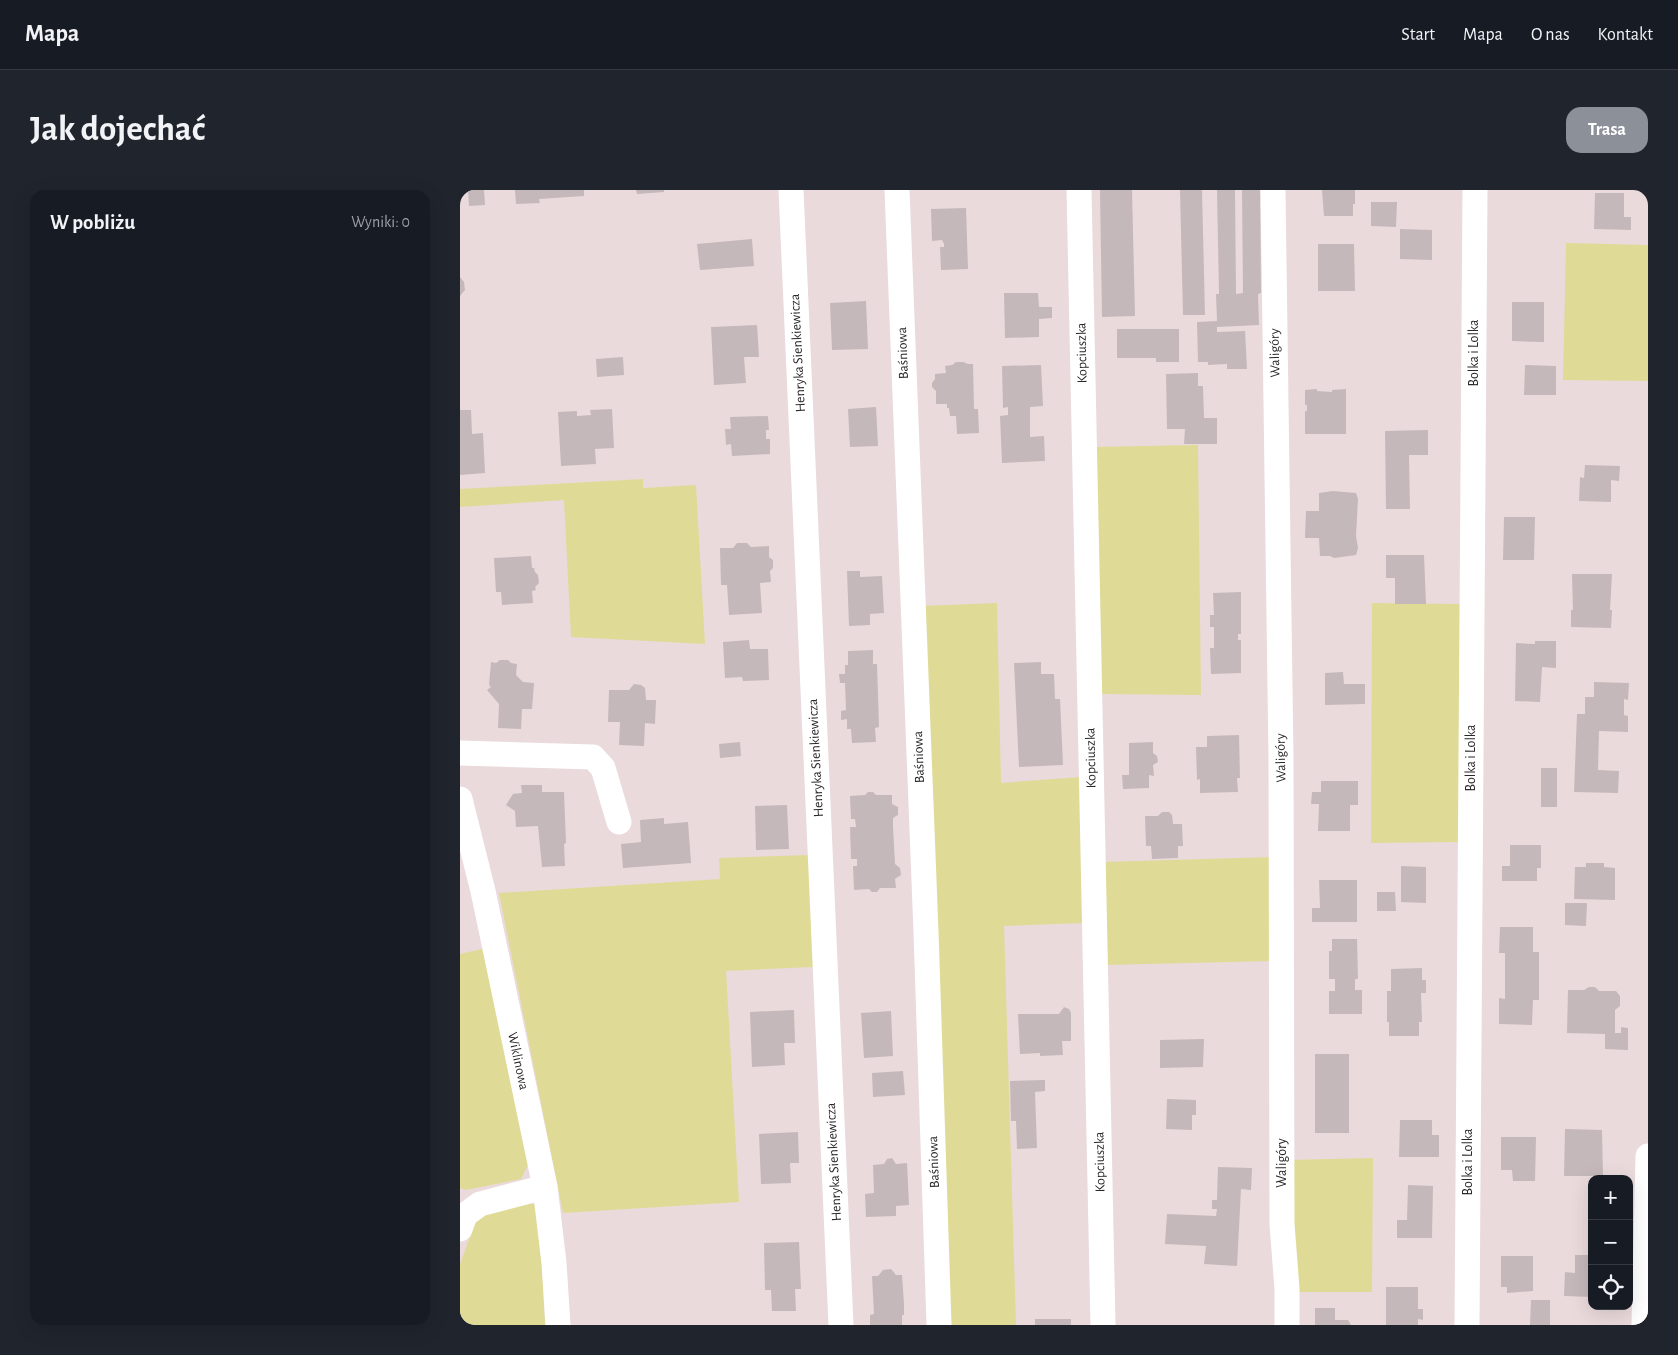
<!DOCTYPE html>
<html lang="pl">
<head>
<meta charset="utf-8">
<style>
	:root { --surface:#171b24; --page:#20242c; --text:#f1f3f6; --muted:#9ea1a6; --line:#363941; --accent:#8c9099 }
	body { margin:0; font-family:"Alegreya Sans",sans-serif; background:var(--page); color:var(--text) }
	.controls { position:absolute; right:15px; bottom:15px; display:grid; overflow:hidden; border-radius:10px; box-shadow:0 5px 20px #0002 }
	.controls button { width:45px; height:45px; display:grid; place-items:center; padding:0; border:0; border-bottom:1px solid var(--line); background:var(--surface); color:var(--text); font:25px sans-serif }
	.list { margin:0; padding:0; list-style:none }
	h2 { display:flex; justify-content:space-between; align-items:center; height:65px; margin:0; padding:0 20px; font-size:21px }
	h2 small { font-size:16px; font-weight:400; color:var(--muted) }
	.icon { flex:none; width:28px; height:28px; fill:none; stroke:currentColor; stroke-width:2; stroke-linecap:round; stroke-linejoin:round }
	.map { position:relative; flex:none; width:1188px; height:1135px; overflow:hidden; border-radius:15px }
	header { display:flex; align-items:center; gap:30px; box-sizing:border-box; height:70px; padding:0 25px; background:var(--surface); border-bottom:1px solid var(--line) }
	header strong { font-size:24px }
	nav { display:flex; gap:28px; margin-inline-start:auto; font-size:18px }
	.intro { display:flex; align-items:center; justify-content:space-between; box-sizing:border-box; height:120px; padding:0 30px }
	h1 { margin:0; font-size:35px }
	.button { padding:12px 22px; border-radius:15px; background:var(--accent); color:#fff; font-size:18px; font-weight:700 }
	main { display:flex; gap:30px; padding:0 30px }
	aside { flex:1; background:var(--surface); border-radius:15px; box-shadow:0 5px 20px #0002 }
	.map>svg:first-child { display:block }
	.green { fill:#dfdb97 }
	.building { fill:#c5b8ba }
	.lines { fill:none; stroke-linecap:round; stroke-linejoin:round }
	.minor { stroke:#fff; stroke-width:25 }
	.labels { text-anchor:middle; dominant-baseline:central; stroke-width:5; stroke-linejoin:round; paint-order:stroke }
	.street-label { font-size:14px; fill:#282828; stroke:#fff }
</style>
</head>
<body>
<header>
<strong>Mapa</strong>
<nav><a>Start</a><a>Mapa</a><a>O nas</a><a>Kontakt</a></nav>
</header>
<div class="intro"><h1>Jak dojechać</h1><a class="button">Trasa</a></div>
<main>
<aside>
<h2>W pobliżu<small>Wyniki: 0</small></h2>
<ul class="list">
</ul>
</aside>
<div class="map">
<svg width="1188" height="1135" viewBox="0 0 1188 1135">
	<rect width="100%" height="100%" fill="#eadadc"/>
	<path class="green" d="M1106,53L1188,55V191L1103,190Z
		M738,255L741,505L639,504L630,257Z
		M183,289V298L236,295L245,454L111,447L104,310L0,317V299Z
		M537,413L541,593L620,587L623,733L544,736L556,1135H486L460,416Z
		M912,413L1000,414L999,652L911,653Z
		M349,665L353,777L266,781L279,1012L103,1023L39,703L260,689L259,668Z
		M814,667L815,771L646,775L643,672Z
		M26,758L69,973L61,989L6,1000L0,998V764Z
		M913,968L912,1102H834L828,970Z
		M65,1013L79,1015L85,1135H0V1074L19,1022Z"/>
	<path class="building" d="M8,0H24L25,15L9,16Z
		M55,0H124V6L79,9L80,13L56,14Z
		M176,0H204V2L177,4Z
		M640,0H672L675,126L642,127Z
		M720,0H742L745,125H723Z
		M757,0H775L776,104L783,103L782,0H800L801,103L798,104L799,135L757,137V142L785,141L787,179H767V174L748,175V172H738L737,132L757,131L756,104H759Z
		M862,0H895V14H893V26H864Z
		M1135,3H1164V27H1171V40L1134,39Z
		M911,12H937L936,37L911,36Z
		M506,18L508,79L481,80L480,57H484V54L482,50L472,51L471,19Z
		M940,39L972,40V70L940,69Z
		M292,49L294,76L240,80L237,54Z
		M858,54H894L895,101H858Z
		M0,87L4,92L5,100L0,106Z
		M544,103H578L579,117H592V128L579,129V147L545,148Z
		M406,111L408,159L372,160L370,113Z
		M1052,112H1084V152L1052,151Z
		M297,135L299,167H284L286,193L254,195L251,137Z
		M657,139H719V172H696V168H657Z
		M163,167L164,185L137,187L136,169Z
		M496,172H503L508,174H513L514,219H518L519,243L497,244L496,226H490L489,218H487V214H476V201L472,197V193L475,189V184L486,183L485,176L492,175Z
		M581,175L583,216L570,217V247L584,246L585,271L542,273L540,226L548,225V217L543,218L542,176Z
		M1065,175L1096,176V205H1064Z
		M738,183V196H743L744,228H757V254H724L725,239H707L706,184Z
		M857,199V201L872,202V200L886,199V244H845V221H847V215H845V200Z
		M416,217L418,256L390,257L388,219Z
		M152,219L154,258L135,259L136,274L101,276L98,222L117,221V226L131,225L130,220Z
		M0,220H11L12,244L23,243L25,283L0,285Z
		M308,226L309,240H306V249H310V264L272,266L271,254L266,255L265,239H271L270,227Z
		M968,240V265H949L950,319H926L925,241Z
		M1125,275L1160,276L1159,291L1151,290V312L1119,311L1120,287L1124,288Z
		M873,301L896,303L898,309L896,346L898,358L896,365L874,368L870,366H860L859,348H845L846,321H859V303Z
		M1044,327H1075L1074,370H1043Z
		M277,353H287L291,357L309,356V367L313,370V378L310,381L311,392L300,393L302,423L269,425L267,395H261L260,358H273Z
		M926,365H964L966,414H935V388H926Z
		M71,366L72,378H74L75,382L78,385L79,393L75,397L76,400L72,401L73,413L42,415L41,402H36L34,368Z
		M387,381H400V387L422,386L424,423L410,424V435L389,436Z
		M1112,384H1152L1150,420H1152L1151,438L1111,437V420H1113Z
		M781,402V444H778V450H781V483L751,484L750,458H754V437H750V425H754L753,403Z
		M289,450L290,459H308L309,490L283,491L282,487L265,488L263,452Z
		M1075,451H1096V478L1082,477L1080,512L1055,511L1056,453L1075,454Z
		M413,460V474H417L419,537L415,538L416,552L392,553L391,539H387V529L381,530V521L386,520L385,493H380L379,484H385V475H388V461Z
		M40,470H48L51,473L57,474L56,485L63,492L74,493L72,519H62L61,539L38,538L39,514L27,500L31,497L29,495L31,472L36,473Z
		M581,472V484H594L595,509H600L603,575L559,577L554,473Z
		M883,482L884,494H905V514L865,515V483Z
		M1134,492L1169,493L1168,510L1164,509V525L1168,526V542L1139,541L1138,580L1159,581L1158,603L1114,602L1117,524H1125V507H1134Z
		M174,494L181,495L185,498L186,510H196L195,534L185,533L184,556L159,555L160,532H148L149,500H169Z
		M779,545L780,588H777L778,602L740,603V589L737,590L736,557H747V546Z
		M280,552L281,566L260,568L259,554Z
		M693,552V563L697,566L698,572L693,575L694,586L689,585V598L663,599L662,585H669V553Z
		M1081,578H1097V617H1081Z
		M861,591H898V615H890V641H858L859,614H851L852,602H861Z
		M61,595H82V602H104L106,653L104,654L105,676L82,677L78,636L56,637L55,621L46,615L53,604L62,603Z
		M408,602H413L416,605H432V614L438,617V625L433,628V637L435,674L440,678L441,685L435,689L436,698H420L417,702H412L409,699L394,700L393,676H397V669H391L390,637H396L395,629H391L390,606L405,605Z
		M327,615L329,659L296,660L295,616Z
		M702,622H709L712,625L713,634H722L723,656H718V668L692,669L691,656H686L685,626H698Z
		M204,628V634L228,632L231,673L163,678L161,654L181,652L180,630Z
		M1050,655H1081V678H1077V691H1042V676H1050Z
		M1126,673H1144V677L1155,678V710L1114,709L1115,677H1126Z
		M941,676L966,677V713L941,712Z
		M859,690H897V732H852V718H860Z
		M917,702H935L936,721H917Z
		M1105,713H1127L1126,736L1105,735Z
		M1040,737H1073V762H1079V810H1073L1072,835L1039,834V808L1045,809V763H1039Z
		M872,749H897L898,789H895V800H902V824H869V801H875V789H869V761H872Z
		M962,778V790H966V803H961L962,832H959V846H929V832H927V801H931V779Z
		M1129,797H1135L1139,801H1156L1160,806V816L1155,820V843H1161V837L1168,838V860L1145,859V844L1107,843L1108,800H1124Z
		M604,817L609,819L611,823V851H602L603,865L580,866V863L560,864L558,824H599Z
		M334,820L335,853H324L325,875L292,877L290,822Z
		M431,821L433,866L404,868L401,823Z
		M744,849L743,877L700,878V850Z
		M855,864H889V943H855Z
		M443,881L445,905L413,907L412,883Z
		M585,890V901L575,902L577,958L557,959L556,931H551L550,891Z
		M707,909L736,910V925H732V940L706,939Z
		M940,930H972V945H979V967H939Z
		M1105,939L1142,940L1143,986H1104Z
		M338,942L339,973H330L331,993L301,994L299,944Z
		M1041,947H1076L1075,991H1053L1052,980H1041Z
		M432,968L436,974L447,973L449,1015L436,1016V1026L406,1027L405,1004L414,1003L413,975L424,974L427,969Z
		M758,977L792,978L791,1000L781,999L777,1076L744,1074L746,1056L705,1054L707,1024L756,1026L757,1019H752V1010H757Z
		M948,995L973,996L972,1048H937V1030H947Z
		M339,1052L341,1099H335L336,1121H312L311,1100H305L304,1053Z
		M1115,1065H1132V1107L1104,1106L1105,1082L1115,1083Z
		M1041,1066H1073V1101L1047,1103V1097H1041Z
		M431,1079L436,1085H442L444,1114V1125H442V1135H410V1125L414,1124L412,1086H418L423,1080Z
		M926,1097H958V1119H963V1130L958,1129V1135H926Z
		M1071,1110H1090V1135H1070Z
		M855,1118H875V1130H888L891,1135H855Z
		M575,1129H611V1135H575Z"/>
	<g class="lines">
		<path class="minor" d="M331,0L381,1135
			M437,0L466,742L479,1135
			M619,0L643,1135
			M813,0L821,569L822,1034L827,1099V1135
			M0,563L133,567L143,578L159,632
			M0,609L23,701L85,997L94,1073L98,1135
			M0,1039L5,1025L20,1014L85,997
			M1007,1135L1015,0
			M1184,1135L1188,966"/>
	</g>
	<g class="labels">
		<g class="street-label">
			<text transform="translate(338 163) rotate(-93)">Henryka Sienkiewicza</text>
			<text transform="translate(443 163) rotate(-92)">Baśniowa</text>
			<text transform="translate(622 163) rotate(-91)">Kopciuszka</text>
			<text transform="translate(815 163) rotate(-91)">Waligóry</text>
			<text transform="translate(1014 163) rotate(-90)">Bolka i Lolka</text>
			<text transform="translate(459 567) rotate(-92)">Baśniowa</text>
			<text transform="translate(356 568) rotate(-93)">Henryka Sienkiewicza</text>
			<text transform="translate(631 568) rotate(-91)">Kopciuszka</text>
			<text transform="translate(821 568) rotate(-91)">Waligóry</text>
			<text transform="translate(1011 568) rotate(-90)">Bolka i Lolka</text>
			<text transform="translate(58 871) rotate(78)">Wiklinowa</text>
			<text transform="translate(374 972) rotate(-93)">Henryka Sienkiewicza</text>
			<text transform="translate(474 972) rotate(-92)">Baśniowa</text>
			<text transform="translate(640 972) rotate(-91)">Kopciuszka</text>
			<text transform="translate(1008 972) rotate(-90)">Bolka i Lolka</text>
			<text transform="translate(822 973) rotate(-90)">Waligóry</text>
		</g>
	</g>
</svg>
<div class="controls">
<button>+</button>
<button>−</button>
<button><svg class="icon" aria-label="locate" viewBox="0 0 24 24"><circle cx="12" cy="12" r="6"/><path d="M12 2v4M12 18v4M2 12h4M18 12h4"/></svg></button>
</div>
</div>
</main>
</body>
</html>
